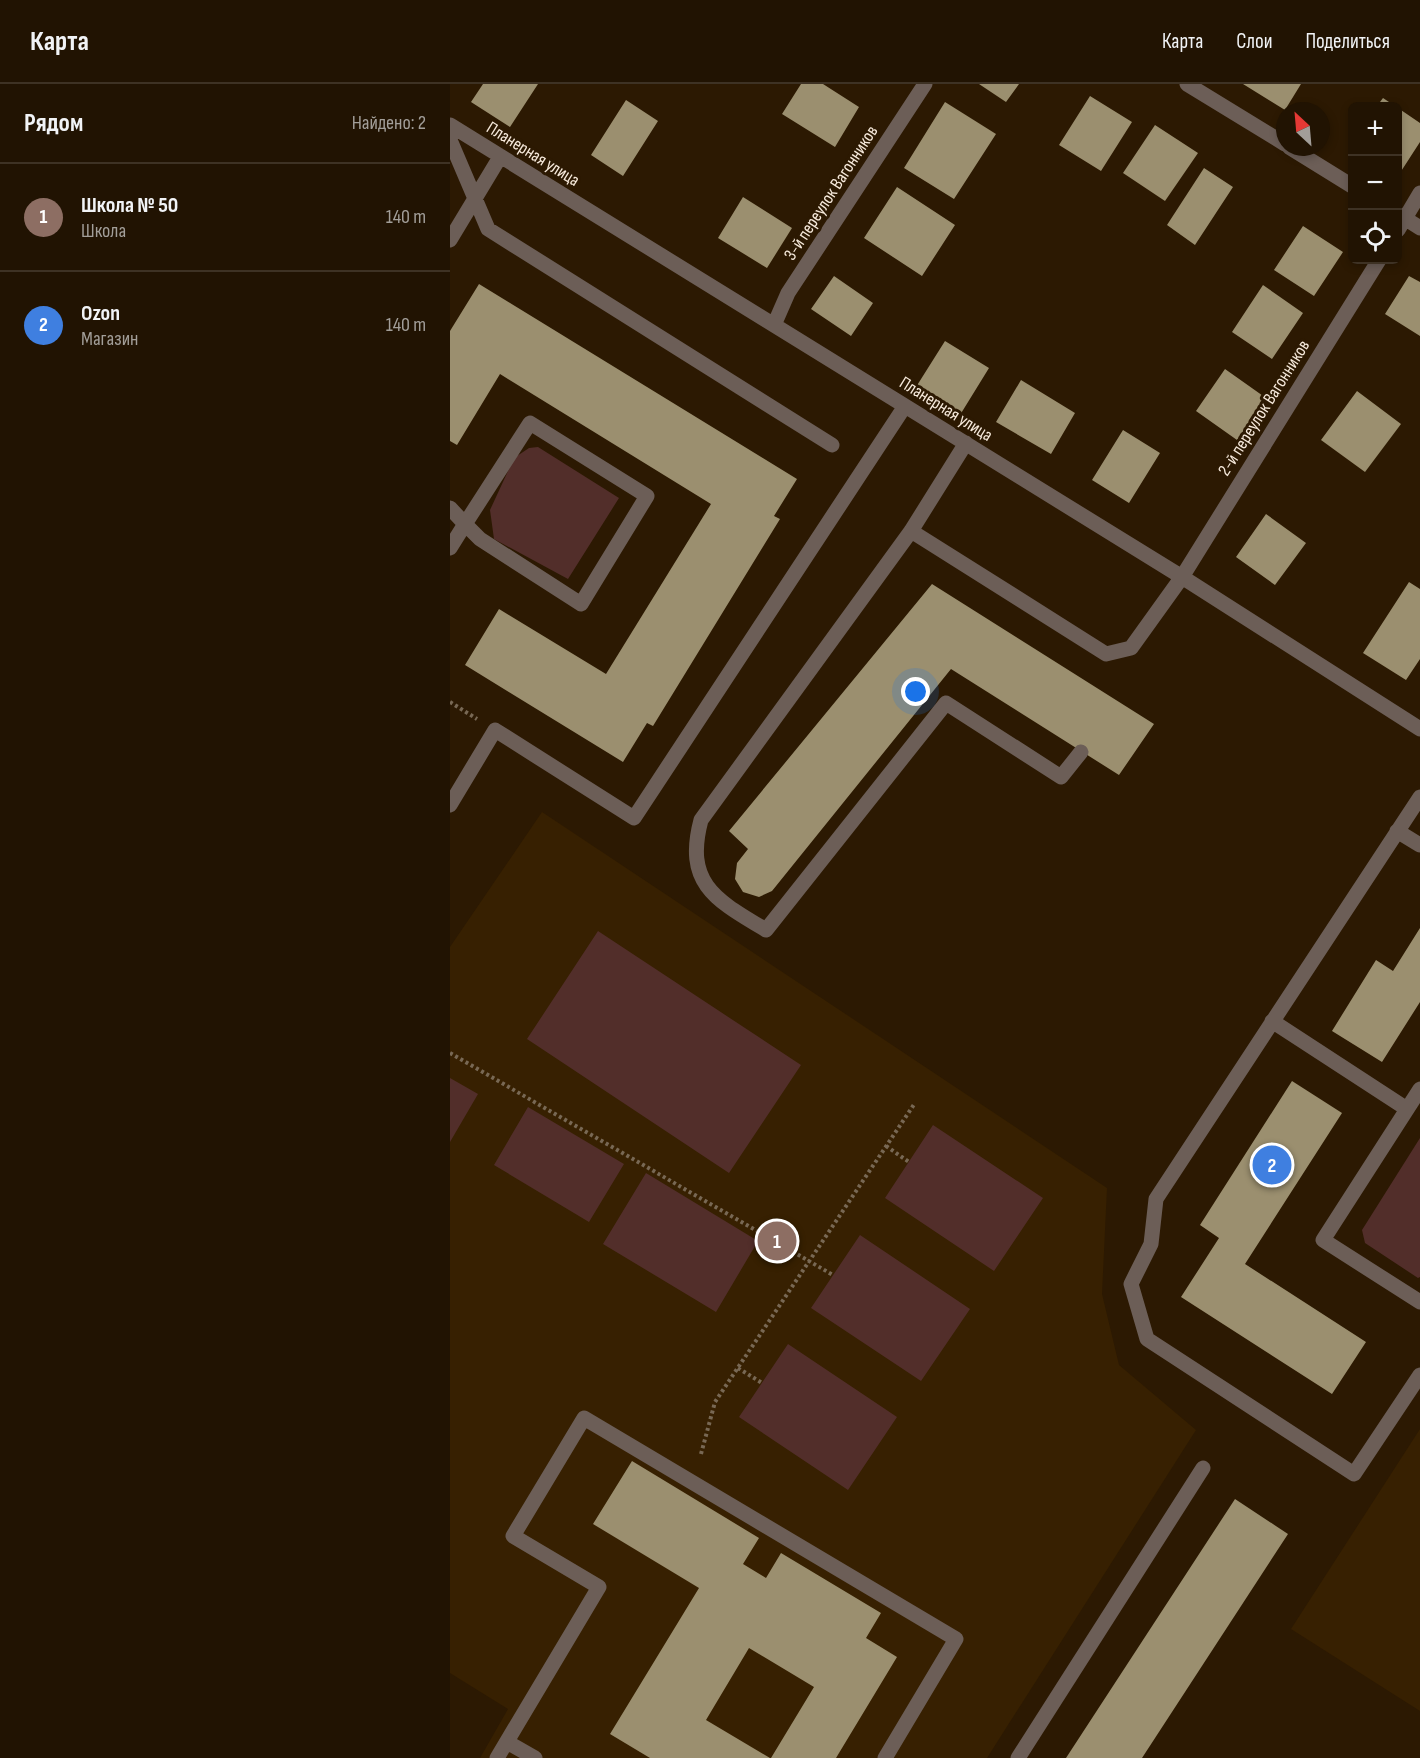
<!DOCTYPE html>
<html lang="ru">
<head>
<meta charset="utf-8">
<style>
	:root { --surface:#211302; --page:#291c0c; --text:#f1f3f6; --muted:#a29e99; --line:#3e3224; --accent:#24d5ae }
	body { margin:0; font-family:"Sofia Sans Condensed",sans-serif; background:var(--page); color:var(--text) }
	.controls { position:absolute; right:18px; top:18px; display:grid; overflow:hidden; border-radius:9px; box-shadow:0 3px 9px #0003 }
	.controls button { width:54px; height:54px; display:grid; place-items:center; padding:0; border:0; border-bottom:2px solid var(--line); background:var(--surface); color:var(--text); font:30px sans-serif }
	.compass { position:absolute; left:826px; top:18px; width:54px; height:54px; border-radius:50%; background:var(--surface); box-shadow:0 3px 9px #0003; rotate:334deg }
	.you { position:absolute; left:466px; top:608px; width:21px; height:21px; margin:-15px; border:4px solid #fff; border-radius:50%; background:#1a73e8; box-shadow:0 0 0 9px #1a73e833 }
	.badge { display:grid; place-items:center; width:39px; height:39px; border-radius:50%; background:var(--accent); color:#fff; font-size:20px; font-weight:700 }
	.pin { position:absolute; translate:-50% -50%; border:3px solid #fff; box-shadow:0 2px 6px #0006 }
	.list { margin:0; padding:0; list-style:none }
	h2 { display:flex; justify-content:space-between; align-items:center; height:78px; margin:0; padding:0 24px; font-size:26px }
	h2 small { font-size:20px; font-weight:400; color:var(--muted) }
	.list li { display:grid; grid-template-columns:39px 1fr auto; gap:18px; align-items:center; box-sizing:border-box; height:108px; padding:0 24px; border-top:2px solid var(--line) }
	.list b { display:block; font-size:22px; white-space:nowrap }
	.list p { margin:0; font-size:20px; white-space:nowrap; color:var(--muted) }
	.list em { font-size:20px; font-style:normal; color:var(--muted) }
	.icon { flex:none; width:33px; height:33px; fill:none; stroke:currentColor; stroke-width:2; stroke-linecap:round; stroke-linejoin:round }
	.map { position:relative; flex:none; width:970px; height:1674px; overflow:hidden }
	header { display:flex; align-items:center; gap:36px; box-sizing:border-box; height:84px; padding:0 30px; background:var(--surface); border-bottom:2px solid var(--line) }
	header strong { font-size:28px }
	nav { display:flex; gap:33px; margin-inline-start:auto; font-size:21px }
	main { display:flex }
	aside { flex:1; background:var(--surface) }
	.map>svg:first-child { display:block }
	.built { fill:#372001 }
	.green { fill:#522e2a }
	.building { fill:#9b8f6f }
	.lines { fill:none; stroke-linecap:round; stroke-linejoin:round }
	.path { stroke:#786854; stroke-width:4; stroke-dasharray:3 3; stroke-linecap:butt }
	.minor { stroke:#6c5e57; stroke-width:15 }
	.labels { text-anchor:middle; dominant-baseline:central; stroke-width:6; stroke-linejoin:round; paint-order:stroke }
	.street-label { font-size:18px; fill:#f7eadc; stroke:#2c1902 }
</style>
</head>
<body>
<header>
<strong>Карта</strong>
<nav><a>Карта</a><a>Слои</a><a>Поделиться</a></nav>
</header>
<main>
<aside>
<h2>Рядом<small>Найдено: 2</small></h2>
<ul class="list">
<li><span class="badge" style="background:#8d6e63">1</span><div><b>Школа № 50</b><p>Школа</p></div><em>140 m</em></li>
<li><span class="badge" style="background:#3f7fe0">2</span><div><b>Ozon</b><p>Магазин</p></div><em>140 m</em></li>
</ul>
</aside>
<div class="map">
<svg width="970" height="1674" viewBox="0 0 970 1674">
	<rect width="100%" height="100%" fill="#2c1902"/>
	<path class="built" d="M92,728L657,1104L652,1210L669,1281L746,1346L537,1674H30L58,1625L0,1589V863Z
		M970,1345V1627L841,1545Z"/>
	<path class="green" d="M88,363L169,414L118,495L44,455L40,426L64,374L79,364Z
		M148,847L351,981L279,1089L77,955Z
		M0,994L28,1010L0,1058Z
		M78,1023L174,1080L139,1138L44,1081Z
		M483,1041L593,1114L544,1187L435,1114Z
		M970,1054V1193L968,1194L915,1159L912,1146Z
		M196,1089L308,1157L266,1228L153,1160Z
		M410,1151L520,1225L471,1297L361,1224Z
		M338,1260L447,1333L398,1406L289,1333Z"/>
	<path class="building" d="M33,0H88L60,43L21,18Z
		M351,0H373L409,23L385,63L332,30Z
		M529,0H569L556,18Z
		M793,0H851L835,26Z
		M640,12L682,38L651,87L609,61Z
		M933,14L945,22H927Z
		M176,16L208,37L173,92L141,71Z
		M495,18L546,50L504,115L454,84Z
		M948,24L970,39V58L948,92Z
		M705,41L748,69L715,117L673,89Z
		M754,84L783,103L745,161L717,141Z
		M447,103L505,141L472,192L414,154Z
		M293,113L342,144L317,184L268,154Z
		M853,142L893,168L864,212L824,186Z
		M384,192L423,219L401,252L361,225Z
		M959,192L970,198V252L935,230Z
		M29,200L347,395L324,432L330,435L203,642L197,639L173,678L15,581L49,525L156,590L261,420L50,290L7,361L0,357V247Z
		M813,201L853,229L822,275L782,248Z
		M495,257L539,284L510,331L466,303Z
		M775,285L816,314L787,356L746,327Z
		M571,296L625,329L601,370L546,338Z
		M907,307L951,340L915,388L871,356Z
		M673,346L710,369L679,419L642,396Z
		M816,430L856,459L825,501L786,473Z
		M959,498L970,505V575L956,596L913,569Z
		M482,500L704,640L669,691L501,585L322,807L309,813L293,808L285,795L287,779L298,765L279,747Z
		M970,844V918L932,978L882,947L926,876L943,887Z
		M842,997L892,1029L795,1180L916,1258L882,1310L731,1213L769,1154L750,1141Z
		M182,1377L309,1454L293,1480L316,1494L331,1469L431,1529L416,1554L447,1573L386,1674H321L364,1603L299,1564L256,1636L320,1674H200L160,1650L249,1504L143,1440Z
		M785,1415L838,1450L692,1674H616Z"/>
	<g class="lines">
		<path class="path" d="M0,618L27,635
			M0,969L383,1191
			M436,1062L459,1078
			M288,1284L312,1299
			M251,1370L265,1318L465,1019"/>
		<path class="minor" d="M737,0L835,60
			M0,41L732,493L970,645
			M0,56L38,145L382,361
			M839,63L902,102
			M948,130L970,144
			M948,146L970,109
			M0,156L50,73
			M324,241L338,209L475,0
			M80,339L197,412L131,520L30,455L15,440Z
			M516,359L461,447L251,736C234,800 266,816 316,846L496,619L611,693L631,668
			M0,424L15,440L0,464
			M461,447L656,570L681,564L732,493L929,176
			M970,713L706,1115L701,1160L681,1200L697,1255L904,1390L970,1291
			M0,721L45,646L184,734L455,322
			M947,747L970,761
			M822,937L957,1025
			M970,1005L873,1156L970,1218
			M57,1658L85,1674
			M47,1674L149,1503L63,1452L134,1334L506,1555L435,1674
			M568,1674L753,1384"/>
	</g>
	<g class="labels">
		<g class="street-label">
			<text transform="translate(83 70) rotate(32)">Планерная улица</text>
			<text transform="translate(381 109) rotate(-57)">3-й переулок Вагонников</text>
			<text transform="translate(814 324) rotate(-58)">2-й переулок Вагонников</text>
			<text transform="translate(496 325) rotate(32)">Планерная улица</text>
		</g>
	</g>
</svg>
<div class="controls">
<button>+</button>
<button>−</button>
<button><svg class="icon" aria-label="locate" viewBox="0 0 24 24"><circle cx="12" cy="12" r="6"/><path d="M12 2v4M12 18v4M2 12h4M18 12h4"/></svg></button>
</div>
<svg class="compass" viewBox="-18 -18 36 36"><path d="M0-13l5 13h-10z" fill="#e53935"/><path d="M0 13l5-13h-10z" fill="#a29e99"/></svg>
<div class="you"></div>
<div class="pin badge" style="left:327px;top:1157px;background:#8d6e63">1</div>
<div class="pin badge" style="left:822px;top:1081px;background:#3f7fe0">2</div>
</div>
</main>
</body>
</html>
